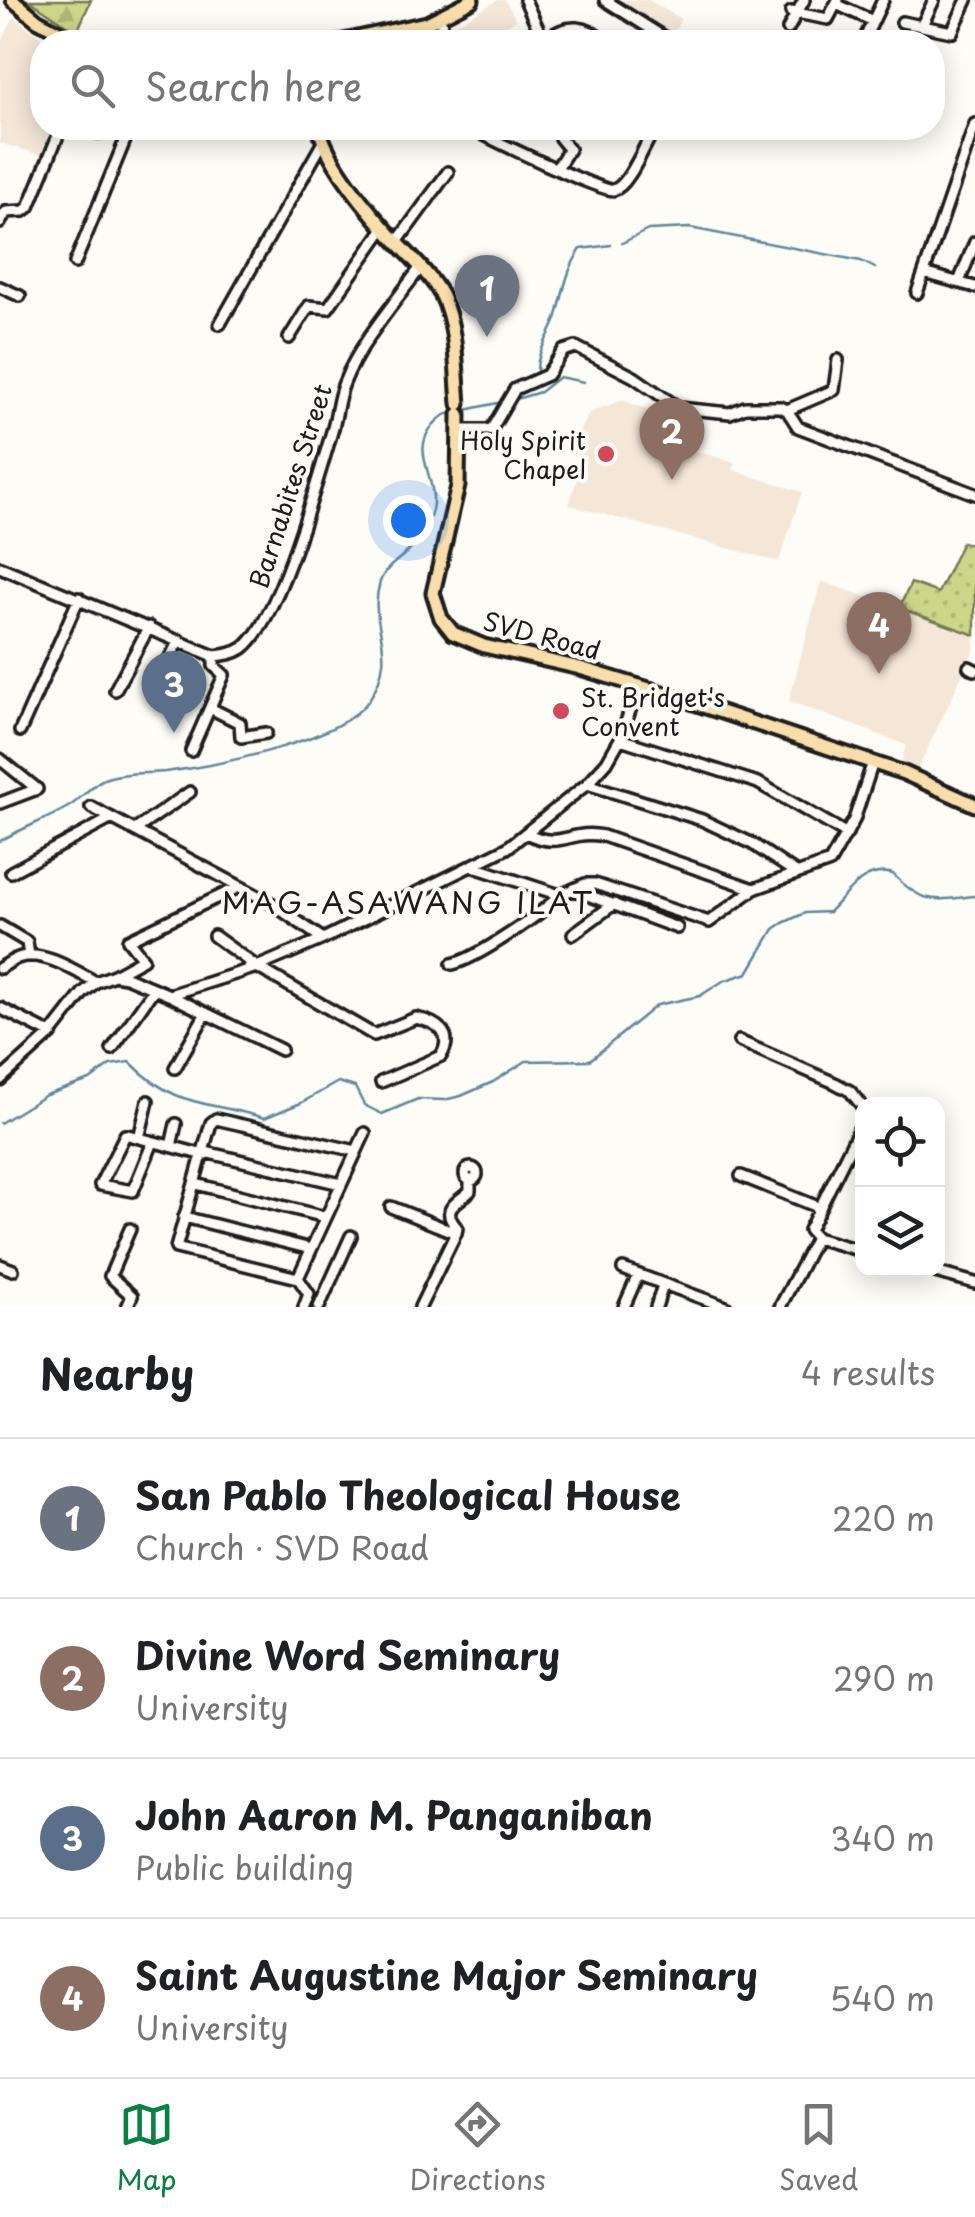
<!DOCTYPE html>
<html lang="en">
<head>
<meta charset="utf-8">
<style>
	:root { --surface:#fff; --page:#f6f6f6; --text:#202124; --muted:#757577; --line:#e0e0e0; --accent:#0b8043 }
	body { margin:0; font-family:"Playpen Sans",sans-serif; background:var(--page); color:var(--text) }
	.controls { position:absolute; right:30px; bottom:30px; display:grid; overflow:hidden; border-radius:20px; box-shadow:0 5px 25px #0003 }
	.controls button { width:90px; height:90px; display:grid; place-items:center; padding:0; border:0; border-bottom:2px solid var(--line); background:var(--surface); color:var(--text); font:50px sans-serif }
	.you { position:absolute; left:408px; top:520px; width:35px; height:35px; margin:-25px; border:8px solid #fff; border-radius:50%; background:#1a73e8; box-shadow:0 0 0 15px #1a73e833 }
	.badge { display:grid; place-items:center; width:65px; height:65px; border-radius:50%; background:var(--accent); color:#fff; font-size:32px; font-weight:700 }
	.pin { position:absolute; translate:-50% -82px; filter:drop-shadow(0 2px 5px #0008) }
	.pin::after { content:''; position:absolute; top:52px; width:35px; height:30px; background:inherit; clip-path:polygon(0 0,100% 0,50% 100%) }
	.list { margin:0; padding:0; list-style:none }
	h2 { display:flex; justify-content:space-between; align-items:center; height:130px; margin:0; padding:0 40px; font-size:42px }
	h2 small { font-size:32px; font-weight:400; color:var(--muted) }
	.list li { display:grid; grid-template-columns:65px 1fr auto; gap:30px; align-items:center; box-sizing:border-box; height:160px; padding:0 40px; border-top:2px solid var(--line) }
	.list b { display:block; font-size:38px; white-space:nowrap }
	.list p { margin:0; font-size:32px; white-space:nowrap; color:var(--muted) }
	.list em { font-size:32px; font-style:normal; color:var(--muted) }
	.icon { flex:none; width:55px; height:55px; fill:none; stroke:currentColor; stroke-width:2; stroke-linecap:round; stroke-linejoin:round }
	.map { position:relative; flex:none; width:975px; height:1307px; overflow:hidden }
	.search { position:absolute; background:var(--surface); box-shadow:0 5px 25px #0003; left:30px; right:30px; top:30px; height:110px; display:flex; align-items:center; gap:25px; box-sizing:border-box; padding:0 35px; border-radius:40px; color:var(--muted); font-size:38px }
	.sheet { height:770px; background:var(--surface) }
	nav { display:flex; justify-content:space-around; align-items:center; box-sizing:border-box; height:140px; border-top:2px solid var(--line); background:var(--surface); font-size:28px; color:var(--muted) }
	nav a { display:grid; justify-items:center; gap:5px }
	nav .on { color:var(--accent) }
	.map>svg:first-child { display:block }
	.built { fill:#f4e7d8 }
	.grass { fill:url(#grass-dots); stroke:#747952; stroke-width:2.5 }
	.forest { fill:url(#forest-firs); stroke:#747952; stroke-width:2.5 }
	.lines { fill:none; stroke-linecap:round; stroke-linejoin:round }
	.stream { stroke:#5f8799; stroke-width:2.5 }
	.minor-casing { stroke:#1c1c1c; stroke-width:16 }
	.major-casing { stroke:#1c1c1c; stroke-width:19 }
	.minor { stroke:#fdfcf7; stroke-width:9 }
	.major { stroke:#f9deab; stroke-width:11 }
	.poi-dot { fill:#d1495b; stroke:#fdfcf7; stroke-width:4 }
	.labels { text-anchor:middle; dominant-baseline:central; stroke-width:8; stroke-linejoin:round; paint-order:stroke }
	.poi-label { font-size:25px; fill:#1c1c1c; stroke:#fdfcf7; text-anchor:end }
	.street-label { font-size:25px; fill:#1c1c1c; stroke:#fdfcf7 }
	.quarter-label { font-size:30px; letter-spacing:2.5px; fill:#1c1c1c; stroke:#fdfcf7 }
</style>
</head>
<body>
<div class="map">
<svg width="975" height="1307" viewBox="0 0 975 1307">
	<defs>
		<pattern id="grass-dots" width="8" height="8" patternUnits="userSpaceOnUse" patternTransform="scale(2.5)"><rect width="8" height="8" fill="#cbd689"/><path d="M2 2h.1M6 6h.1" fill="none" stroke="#aeb776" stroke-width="1.8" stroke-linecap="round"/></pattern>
		<pattern id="forest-firs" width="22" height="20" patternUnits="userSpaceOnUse" patternTransform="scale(2.5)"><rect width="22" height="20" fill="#cbd689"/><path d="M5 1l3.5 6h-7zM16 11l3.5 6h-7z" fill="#aeb776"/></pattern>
	</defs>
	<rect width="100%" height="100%" fill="#fdfcf7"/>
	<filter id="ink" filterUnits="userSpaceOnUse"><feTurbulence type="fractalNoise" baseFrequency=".01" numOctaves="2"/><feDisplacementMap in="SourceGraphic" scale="20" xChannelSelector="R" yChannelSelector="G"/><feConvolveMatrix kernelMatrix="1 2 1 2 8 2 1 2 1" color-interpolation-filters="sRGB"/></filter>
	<g filter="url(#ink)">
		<path class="built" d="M498,0H505L516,20L507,25L516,41L453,42L446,30Z
			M605,0H648L681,19L670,40Z
			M14,17L48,42H42V128H56L44,156L0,143V45Z
			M622,400L654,412L649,436L735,463L733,470L802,492L779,562L569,505L582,462L572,450L576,437L589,413Z
			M821,581L975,635V648L916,773L900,767L906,745L789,701Z"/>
		<path class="grass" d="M962,542L975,546V635L899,608L911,583L938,593Z"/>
		<path class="forest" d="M29,0H91L77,32Z"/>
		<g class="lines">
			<path class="stream" d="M622,243L648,230L690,228L861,261L875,268
				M537,373C536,352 549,338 556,319C564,293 565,272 581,249L611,245
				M513,400L540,392L559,377L584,382
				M461,411L502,402
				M0,841C22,828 46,820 68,807C81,800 90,785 104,779C123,772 145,774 165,772C214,766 342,741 369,700C402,648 366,626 380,582C386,563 411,554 421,538C426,532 430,518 432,510C439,478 408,452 434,424C441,417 444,414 453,413
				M0,1123L46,1095L90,1080L110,1065L130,1062C178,1110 207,1100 264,1118L301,1103L338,1082L355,1087L364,1105L382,1114L418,1099L444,1100L461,1096L493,1082L526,1061L590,1060L657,1005L700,996L723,981L748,973L774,929L783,923L805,913L829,912C847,894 864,866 893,874C924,906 934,900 975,896"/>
			<defs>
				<path id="minor" d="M525,0L541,35
					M605,0L665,38
					M836,4L873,21
					M791,12L828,19L838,0
					M440,18L447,42
					M902,22L952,32L967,0
					M922,25L934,0
					M788,29L804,0
					M866,36L883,0
					M548,38C567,23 588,25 604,42
					M81,128L99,133L104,128
					M473,128C482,136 605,193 613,190C629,187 645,143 655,128
					M557,168L569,149L560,138
					M0,223L6,212L24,211L29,207L61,128
					M397,242L448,172
					M75,263L130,128
					M924,273L975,287
					M959,282L975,242
					M0,287L20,296
					M917,293L975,124
					M220,324L323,142
					M289,338L309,306L328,308L384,228
					M787,410L834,390L838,360
					M460,430H491L515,389L547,375L563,351L576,347L634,377L679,408L730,413L745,407H780L787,410L798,427L975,494
					M0,567L214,656C224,655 234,654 243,648C279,621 319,475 333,428C337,413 338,397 344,383C359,344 396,301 421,267
					M969,667L975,670
					M115,690L149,627
					M154,690L179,640
					M210,708L240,723L241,737L266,733
					M20,731L79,598
					M620,739L758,783L847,834
					M191,751L224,675L214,666V656
					M0,759L37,789L0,803
					M587,784L702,820L751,843L796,873
					M91,807L271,903L323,939
					M135,830L190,792
					M526,833C562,851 569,829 603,836L754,889
					M474,867L560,895L585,884H595L709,922L754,889L830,862L854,820L873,762
					M11,872L112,818
					M574,890L677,928
					M0,926L27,942L29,956
					M573,934L614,904
					M214,936L257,967L374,1035L416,1018C436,1022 455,1033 441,1056L381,1082
					M452,964C475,960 543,913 560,895
					M0,968C6,965 13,959 21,957C43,950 77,972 96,982
					M114,975L143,959L128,940L239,887
					M169,995L257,967L323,939L507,848L587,784L607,762L620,739L639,685
					M0,1008L51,1034
					M739,1041L835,1083L850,1091L862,1106
					M112,1049L154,989
					M175,1068L206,1013
					M0,1080L51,1034L83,993L96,982L114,975L126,977L169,995L281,1050
					M862,1123L809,1230L816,1238L862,1251
					M139,1138L148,1101
					M153,1142L133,1191L100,1185L125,1135H128L204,1155
					M171,1146L176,1124
					M205,1152L341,1184
					M465 1174a6 6 0 1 1 12 0a6 6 0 1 1-12 0Z
					M741,1176L818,1207
					M196,1184L325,1217
					M391,1207L456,1233L420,1307
					M184,1217L311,1249
					M456,1233L457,1228C439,1208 458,1203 470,1191V1180
					M0,1265L13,1270
					M623,1269L726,1307
					M928,1270L975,1283
					M298,1278L365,1133
					M127,1307L132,1296L110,1276L130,1229
					M304,1307L309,1294L298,1278L176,1248L211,1123L216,1119L356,1151
					M319,1307L351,1236
					M624,1307L638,1275
					M656,1307L663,1285
					M780,1307L816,1238"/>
				<path id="major" d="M13,0L37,20L78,42
					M339,42L427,23L472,0
					M319,128C329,166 370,213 397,242C413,259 431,276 442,296C457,328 456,370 459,404
					M459,414L458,486L433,593L441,618L453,633L484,646L580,668L679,698L904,773L975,805"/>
			</defs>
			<use href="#minor" class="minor-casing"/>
			<use href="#major" class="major-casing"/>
			<use href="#minor" class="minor"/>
			<use href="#major" class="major"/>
		</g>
	</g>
	<g class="poi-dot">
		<circle cx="606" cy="454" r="10"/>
		<circle cx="561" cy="711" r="10"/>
	</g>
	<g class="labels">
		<g class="poi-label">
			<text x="586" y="440">Holy Spirit<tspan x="586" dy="29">Chapel</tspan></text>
			<text x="581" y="697" text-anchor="start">St. Bridget's<tspan x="581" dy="29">Convent</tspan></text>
		</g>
		<g class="street-label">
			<text transform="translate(290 486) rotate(-72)">Barnabites Street</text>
			<text transform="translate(542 635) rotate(15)">SVD Road</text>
		</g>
		<g class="quarter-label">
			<text x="408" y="901">MAG-ASAWANG ILAT</text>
		</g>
	</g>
</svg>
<div class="controls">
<button><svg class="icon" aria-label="locate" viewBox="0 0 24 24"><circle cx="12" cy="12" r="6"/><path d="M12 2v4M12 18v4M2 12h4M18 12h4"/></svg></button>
<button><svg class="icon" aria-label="layers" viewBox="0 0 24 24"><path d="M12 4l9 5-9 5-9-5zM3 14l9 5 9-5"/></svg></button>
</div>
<div class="you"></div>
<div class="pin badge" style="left:487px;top:337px;background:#6b7280">1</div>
<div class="pin badge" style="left:672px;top:480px;background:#8d6e63">2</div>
<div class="pin badge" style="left:174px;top:733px;background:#5c6f8a">3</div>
<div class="pin badge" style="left:879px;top:674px;background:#8d6e63">4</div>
<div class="search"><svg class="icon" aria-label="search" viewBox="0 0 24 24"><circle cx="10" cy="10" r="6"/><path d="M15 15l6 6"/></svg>Search here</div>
</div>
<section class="sheet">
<h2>Nearby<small>4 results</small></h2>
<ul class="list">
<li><span class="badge" style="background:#6b7280">1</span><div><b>San Pablo Theological House</b><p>Church · SVD Road</p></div><em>220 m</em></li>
<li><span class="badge" style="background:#8d6e63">2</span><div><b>Divine Word Seminary</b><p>University</p></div><em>290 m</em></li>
<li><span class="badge" style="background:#5c6f8a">3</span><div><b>John Aaron M. Panganiban</b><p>Public building</p></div><em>340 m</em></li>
<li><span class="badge" style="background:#8d6e63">4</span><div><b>Saint Augustine Major Seminary</b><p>University</p></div><em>540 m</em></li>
</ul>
</section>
<nav>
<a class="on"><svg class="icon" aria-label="map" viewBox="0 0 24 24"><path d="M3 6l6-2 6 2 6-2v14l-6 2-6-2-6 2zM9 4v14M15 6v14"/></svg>Map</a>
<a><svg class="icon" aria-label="directions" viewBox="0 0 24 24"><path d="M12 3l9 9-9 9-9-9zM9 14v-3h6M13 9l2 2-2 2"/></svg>Directions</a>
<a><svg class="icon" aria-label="saved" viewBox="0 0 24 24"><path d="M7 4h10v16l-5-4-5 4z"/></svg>Saved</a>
</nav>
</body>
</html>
